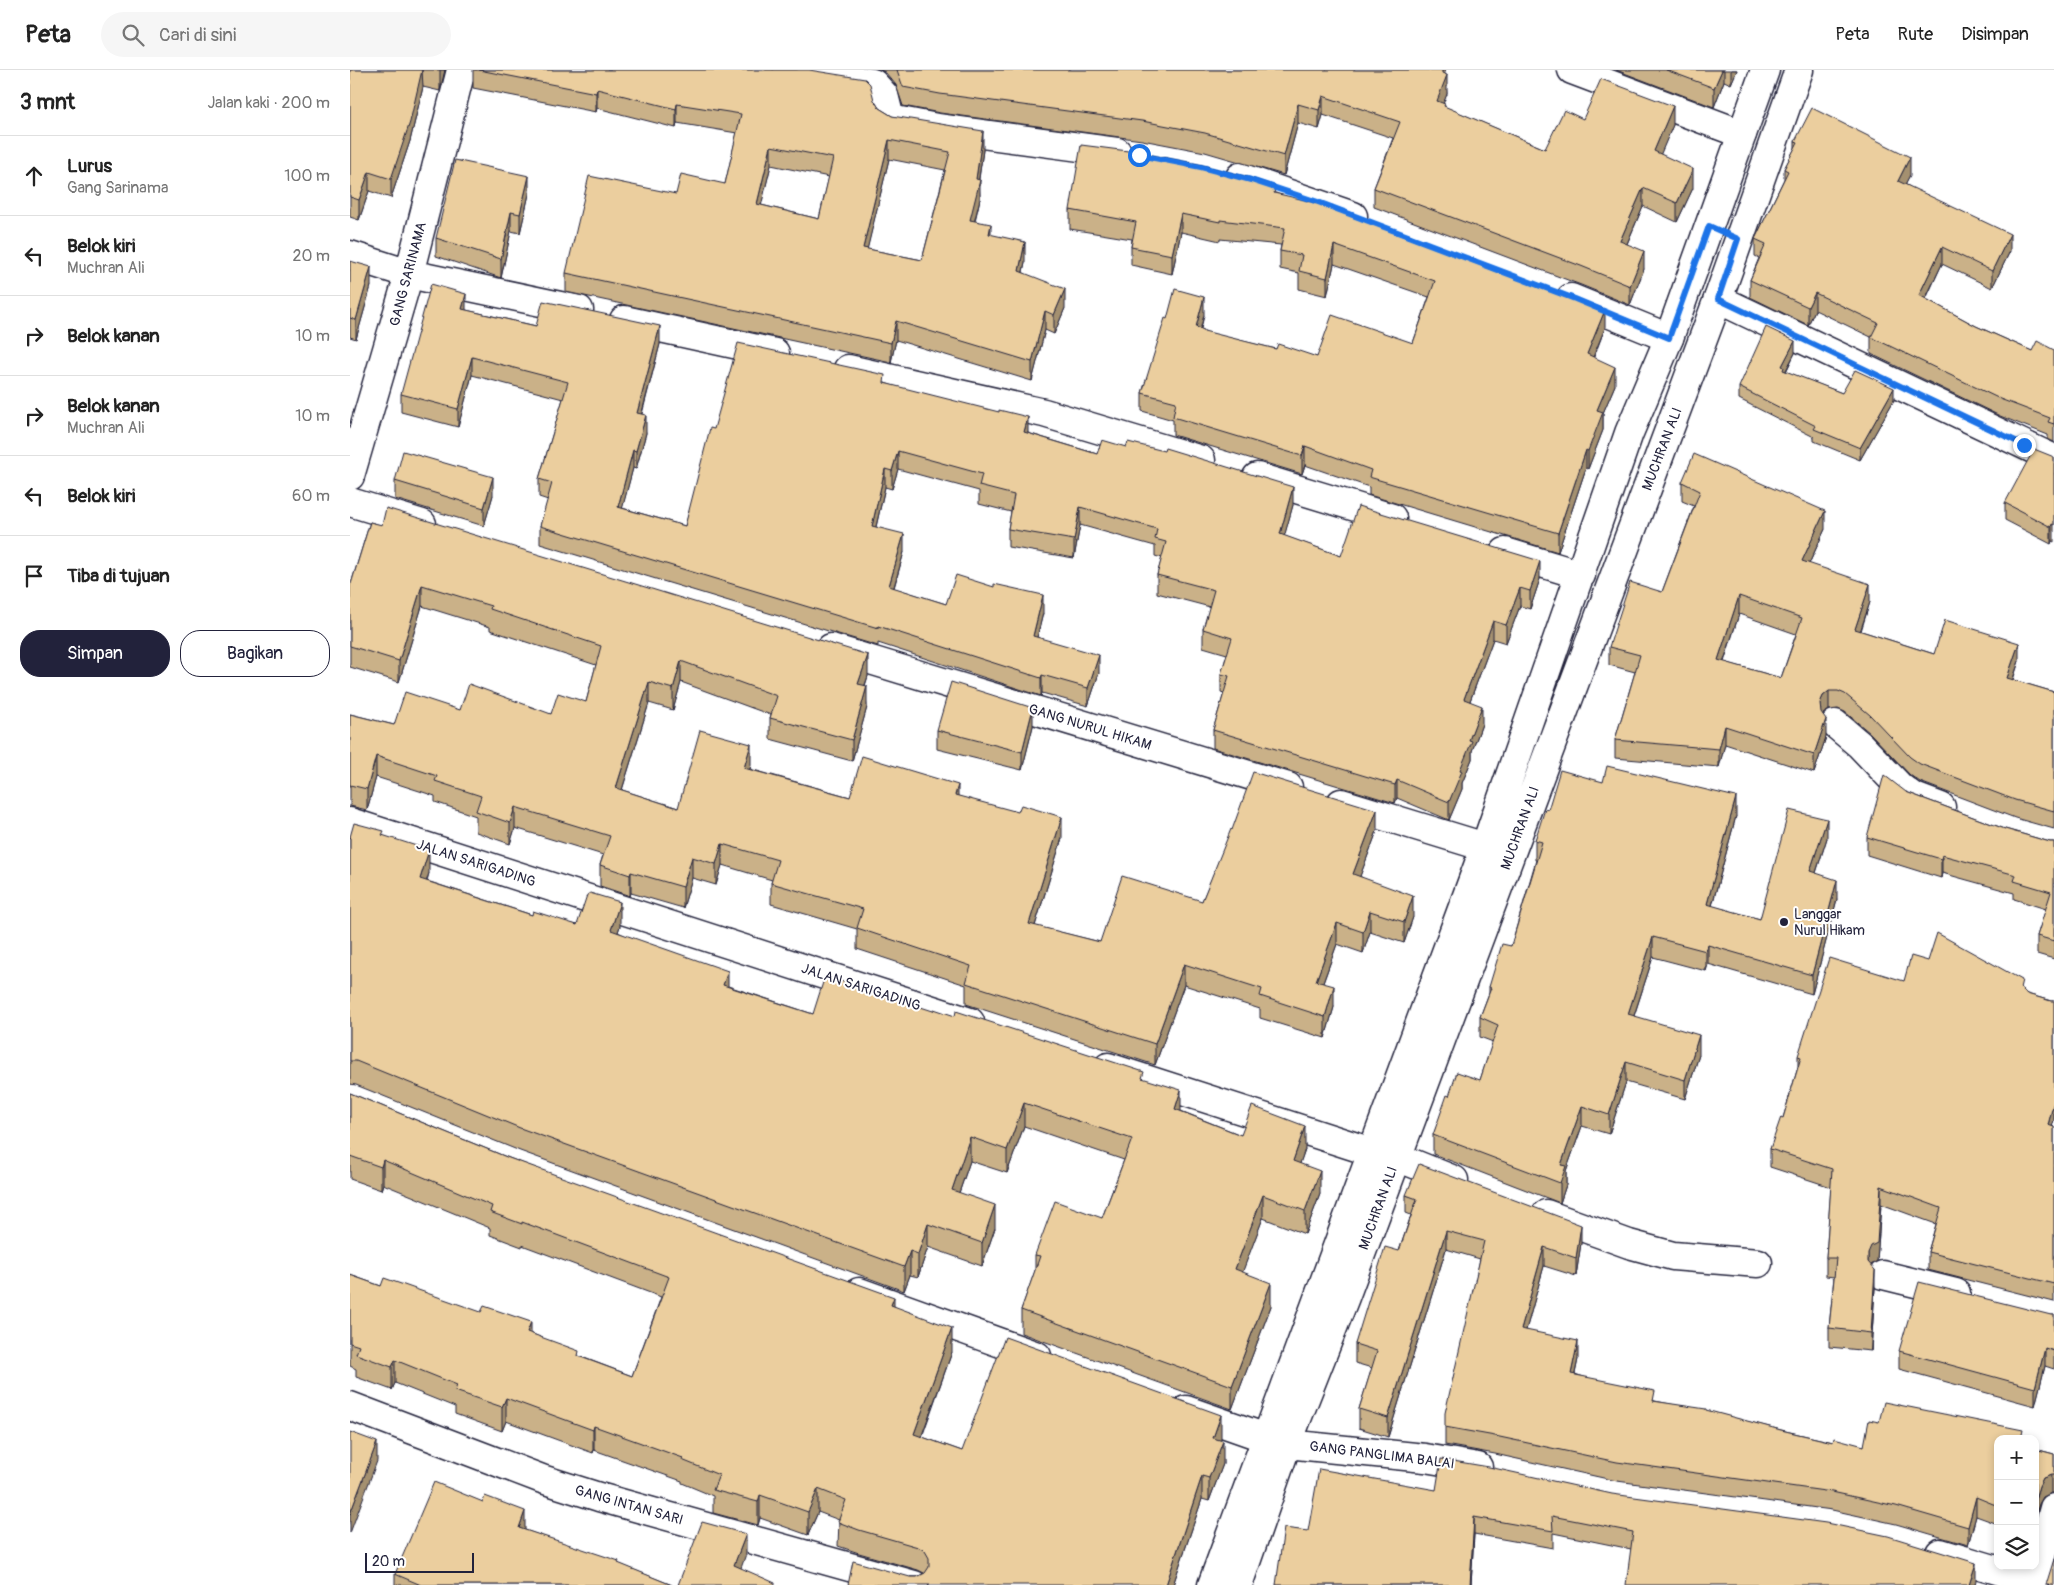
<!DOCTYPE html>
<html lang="id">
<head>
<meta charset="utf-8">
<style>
	:root { --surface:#fff; --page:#f6f6f6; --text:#222; --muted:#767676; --line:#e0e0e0; --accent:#22223b }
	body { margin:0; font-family:Pangolin,sans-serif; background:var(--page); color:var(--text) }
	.controls { position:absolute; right:15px; bottom:15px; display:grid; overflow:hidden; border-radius:10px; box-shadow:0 2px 8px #0003 }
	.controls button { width:45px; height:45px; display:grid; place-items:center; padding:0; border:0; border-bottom:1px solid var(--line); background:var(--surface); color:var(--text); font:25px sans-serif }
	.scale { position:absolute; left:15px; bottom:12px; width:109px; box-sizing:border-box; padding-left:5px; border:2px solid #22223b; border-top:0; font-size:14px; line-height:18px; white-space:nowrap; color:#22223b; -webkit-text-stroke:4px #fff; paint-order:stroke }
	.stop { position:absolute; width:15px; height:15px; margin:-11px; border:4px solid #1a73e8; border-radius:50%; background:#fff }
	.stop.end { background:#1a73e8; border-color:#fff; box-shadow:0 1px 5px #0008 }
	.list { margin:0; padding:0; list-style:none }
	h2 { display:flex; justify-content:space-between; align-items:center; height:65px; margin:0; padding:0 20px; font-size:21px }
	h2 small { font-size:16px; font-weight:400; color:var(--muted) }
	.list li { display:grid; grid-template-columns:32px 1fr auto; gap:15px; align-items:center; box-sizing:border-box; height:80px; padding:0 20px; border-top:1px solid var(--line) }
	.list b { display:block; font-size:19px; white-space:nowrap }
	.list p { margin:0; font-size:16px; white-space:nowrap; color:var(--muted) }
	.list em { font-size:16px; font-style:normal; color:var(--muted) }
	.actions { display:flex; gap:10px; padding:15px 20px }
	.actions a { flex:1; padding:11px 0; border:1px solid var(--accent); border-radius:20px; text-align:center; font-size:18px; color:var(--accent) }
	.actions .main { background:var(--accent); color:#fff }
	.icon { flex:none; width:28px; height:28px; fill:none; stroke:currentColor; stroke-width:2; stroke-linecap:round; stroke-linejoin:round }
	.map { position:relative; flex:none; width:1704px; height:1515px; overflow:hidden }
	header { display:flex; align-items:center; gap:30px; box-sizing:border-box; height:70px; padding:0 25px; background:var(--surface); border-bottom:1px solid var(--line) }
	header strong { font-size:24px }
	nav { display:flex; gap:28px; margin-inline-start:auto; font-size:18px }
	.search { width:350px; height:45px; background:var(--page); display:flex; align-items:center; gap:12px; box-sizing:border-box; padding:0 18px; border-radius:28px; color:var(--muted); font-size:19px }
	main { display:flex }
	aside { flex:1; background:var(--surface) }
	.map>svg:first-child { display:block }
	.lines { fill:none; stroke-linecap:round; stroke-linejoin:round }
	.street-casing { stroke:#22223b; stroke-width:31 }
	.secondary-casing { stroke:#22223b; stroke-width:31 }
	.street { stroke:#fff; stroke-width:28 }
	.secondary { stroke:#fff; stroke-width:28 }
	.wall { fill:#cab188; stroke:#22223b; fill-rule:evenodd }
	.shaded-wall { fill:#a4906f; stroke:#22223b }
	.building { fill:#ebce9e; stroke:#22223b; fill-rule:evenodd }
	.route { stroke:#1a73e8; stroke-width:6 }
	.poi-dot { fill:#22223b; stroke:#fff; stroke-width:2 }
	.labels { text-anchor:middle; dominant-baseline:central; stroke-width:4; stroke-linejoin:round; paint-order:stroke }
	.street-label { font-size:14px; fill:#22223b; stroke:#fff }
	.poi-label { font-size:14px; fill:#22223b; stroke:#fff; text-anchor:start }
</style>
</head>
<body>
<header>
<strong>Peta</strong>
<div class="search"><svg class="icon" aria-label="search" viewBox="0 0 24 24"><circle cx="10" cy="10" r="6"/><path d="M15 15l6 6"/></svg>Cari di sini</div>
<nav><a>Peta</a><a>Rute</a><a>Disimpan</a></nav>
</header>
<main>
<aside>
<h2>3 mnt<small>Jalan kaki · 200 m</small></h2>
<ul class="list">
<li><svg class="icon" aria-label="ahead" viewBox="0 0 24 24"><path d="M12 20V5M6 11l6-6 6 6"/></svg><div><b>Lurus</b><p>Gang Sarinama</p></div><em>100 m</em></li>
<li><svg class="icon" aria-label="left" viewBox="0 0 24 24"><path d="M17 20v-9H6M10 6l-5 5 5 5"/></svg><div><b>Belok kiri</b><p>Muchran Ali</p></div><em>20 m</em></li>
<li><svg class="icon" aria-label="right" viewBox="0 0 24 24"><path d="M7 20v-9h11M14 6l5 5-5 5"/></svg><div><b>Belok kanan</b></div><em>10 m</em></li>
<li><svg class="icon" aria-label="right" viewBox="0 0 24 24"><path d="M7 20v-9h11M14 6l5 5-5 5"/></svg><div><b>Belok kanan</b><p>Muchran Ali</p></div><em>10 m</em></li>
<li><svg class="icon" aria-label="left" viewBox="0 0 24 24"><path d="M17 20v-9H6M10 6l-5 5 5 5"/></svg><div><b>Belok kiri</b></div><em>60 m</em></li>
<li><svg class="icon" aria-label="arrive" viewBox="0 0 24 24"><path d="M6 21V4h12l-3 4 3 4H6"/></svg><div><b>Tiba di tujuan</b></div></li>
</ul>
<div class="actions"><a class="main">Simpan</a><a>Bagikan</a></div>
</aside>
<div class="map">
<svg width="1704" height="1515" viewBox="0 0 1704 1515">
	<rect width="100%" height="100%" fill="#fff"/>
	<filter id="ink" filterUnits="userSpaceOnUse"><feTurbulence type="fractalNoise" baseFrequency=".02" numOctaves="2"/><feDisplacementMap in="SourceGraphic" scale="10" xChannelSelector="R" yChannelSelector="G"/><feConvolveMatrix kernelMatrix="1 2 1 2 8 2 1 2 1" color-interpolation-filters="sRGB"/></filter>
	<g filter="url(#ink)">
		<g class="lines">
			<defs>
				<path id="street" d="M438,0L523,13L534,25L539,45L545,50L587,58L767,82
					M1222,0L1392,64
					M890,107L1003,146
					M0,185L59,204L229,240
					M1221,228L1319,268
					M1368,229L1704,389
					M274,250L425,283
					M498,299L694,343L851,390
					M0,406L59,204L111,0
					M907,407L1042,448
					M0,432L72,454
					M1155,482L1231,505
					M481,578L938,717
					M1485,654L1510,675L1550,717L1562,726L1591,737
					M991,733L1135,777
					M0,752L620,952
					M758,997L1022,1082L1047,1087L1104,1110
					M1196,1144L1279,1174L1323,1186L1408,1193
					M1533,1205L1606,1223
					M509,1222L687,1286
					M0,1336L192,1409L249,1427L564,1515
					M836,1340L916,1368L937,1374L1075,1388L1128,1397
					M1590,1483L1684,1511"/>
				<path id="secondary" d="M862,1515L1135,777L1279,363L1319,268L1415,0
					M888,1515L937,1374L995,1227L1368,229L1449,0
					M1683,1515L1704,1438"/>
			</defs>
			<use href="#street" class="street-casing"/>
			<use href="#secondary" class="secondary-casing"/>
			<use href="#street" class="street"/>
			<use href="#secondary" class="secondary"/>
		</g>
		<path class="wall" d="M0,0H95L90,21L73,17L60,71L41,128L19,121L9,150L0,147Z
			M123,0H447L524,30L529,38L542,46L633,80L629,109L630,129L625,151L675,192L673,202L715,238L704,264L695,260L682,311L546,270L541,292L216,222V203L326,124L375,114L387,63L327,53L326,58L247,38L246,42L123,18ZM539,89L595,100L572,190L517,179ZM421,95L479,107L469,149L411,135Z
			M530,0H1095V4L1097,24L1093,33L1095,37L1195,79L1233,49L1323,55L1310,84L1343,118L1327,152L1293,136L1277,174L1294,199L1280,235L1231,215L1024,137V118L1043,68L973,45L969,59L948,53L934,105L855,82L792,70L590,43L553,36L546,15L535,2Z
			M1266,0H1387L1381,14L1374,11L1364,37Z
			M1445,71L1560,105L1555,114L1660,181L1642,218L1592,194L1576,229L1626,256L1682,281L1704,280V372L1698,369V365L1650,346L1521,284V267L1465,240L1458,255L1400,227V210L1409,188L1405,186V169L1434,109V99L1445,78Z
			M926,123L1255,258L1244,287L1265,315L1253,343V360L1238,399L1236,398L1208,482L1019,425V417L955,395L952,404L823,365V350L792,341V323L817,249L854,245L851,259L854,262L926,279L967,287L1063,273L1079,227L984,194L977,226L949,219V203L930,199V181L931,175L870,169V171L831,162L822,204L781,195V177L782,169L720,159V140Z
			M179,124L170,163L161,161L151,208L86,186V168Z
			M0,191L21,216L6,269L0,267Z
			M116,240L186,256L310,274L292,344L296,363L286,399L283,398L272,438L335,456L364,359L535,313L678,363L747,384L943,435L934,466L991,486L1190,509L1180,539L1170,536L1156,573L1143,569L1120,631L1132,654L1122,681V689L1112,713V719L1099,750L1047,728L1045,733L863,678V660L874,623L871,622V604L877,584L853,577V559L860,537L807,523V505L812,488L805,486V476L730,455L724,488L658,477V459L661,442L629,434V421L548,399L542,419L535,417L526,457L554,482L544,518L596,534L693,543L687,567L749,603L738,636L692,623L691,626L528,573V576L190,474V456L198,430L189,427V409L213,329L122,305L108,357L51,342V324Z
			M1445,283L1436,302L1492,323L1544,330L1510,390L1464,371V367L1389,329V317Z
			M1704,387V472L1702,471L1701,474L1655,450V433Z
			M45,411L143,425L134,456L45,429Z
			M1332,412L1475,459L1459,494L1520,532L1511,561L1584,584L1669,591L1663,610L1704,622V759L1665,748L1570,712L1560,705L1520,663L1495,642L1488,639L1479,640L1473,644L1476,667L1464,703L1375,674L1369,697L1265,688V670L1285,602L1259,595V577L1312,522L1344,436L1332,431ZM1389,544L1446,564L1431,608L1374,592Z
			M20,452L518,606L515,616L517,637L502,691L420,669V648L421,645L331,612L323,640L299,633L272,720L328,738L401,695L400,699L500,727L608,726L712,768L685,856L750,872L852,831L882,760L1027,761L1010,806L1063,847L1054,873L1020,862L1013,883L987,874L973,913L984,937L975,968L910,948V939L834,915L805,995L616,934V915L507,879V859L421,834V813L422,810L372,795L366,815L342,808L333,838L281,823L280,826L250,816V795L253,785L165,758L160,774L126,762V746L85,732V726L26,707L17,740L0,736V644L44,655L110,640L201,644L236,632L246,595L140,560V557L72,536L49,612L0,597V514H1Z
			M683,656L672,700L587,679V660Z
			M1253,712L1386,746L1362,836L1410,849L1477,768L1466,803L1487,829L1462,924L1358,894L1356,901L1303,887L1284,946L1349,985L1335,1029L1276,1012L1259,1064L1232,1056L1216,1101V1115L1210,1133L1083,1084V1065L1099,1026L1130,1010L1143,972L1130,967V947L1139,923V917L1161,876L1186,790H1185V770L1198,740Z
			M1556,722L1655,759L1700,772H1704V889L1687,884V866L1696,839L1664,829V823L1592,803L1591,808L1517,785V767Z
			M34,766L79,803L77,811L182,845L227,855L270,856L268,862L378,916L463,944L794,1009L831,1041L891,1065L955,1079L950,1093L970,1124L955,1164L913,1148L892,1202L921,1236L882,1339L671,1263V1240L685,1201V1185L752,1148L774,1090L674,1056L657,1103L620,1091L609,1123L645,1158L632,1196L578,1177L568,1207L560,1205L554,1221L170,1081L6,1015L0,1014V767Z
			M1554,911L1672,919L1677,924L1701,931H1704V1050L1702,1056L1704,1057V1232L1578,1200V1182L1586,1154L1531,1134L1527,1191L1521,1195L1525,1218L1521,1281L1479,1277V1258L1484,1207L1476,1206V1188L1481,1117L1420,1097V1079L1433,1048L1448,997V986Z
			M0,1023L159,1088L544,1236L602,1282L572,1367L612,1381L871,1368V1370L873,1394L859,1431L852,1429L823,1515L560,1507H567L574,1503L568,1500L509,1483L488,1476L489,1450L468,1442L458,1465L410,1448L408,1455L363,1443V1426L332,1413V1411L244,1380L243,1383L156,1351L152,1361L105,1344V1337L45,1313L42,1320L6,1307V1299L0,1296V1205L31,1216L181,1263L229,1286L282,1306L311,1227L172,1175V1177L140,1165V1158L33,1114L31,1120L0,1109Z
			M1056,1125L1231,1173L1226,1206L1194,1196L1176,1260L1228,1289L1225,1304L1305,1331L1356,1341L1431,1360L1483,1372L1514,1376L1529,1352L1673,1369H1648V1454L1626,1446L1618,1475L1546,1454L1482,1440L1267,1411L1145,1384L1095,1375V1357L1130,1189L1096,1179L1038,1367L1009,1358V1339L1022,1298L1005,1293V1274L1049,1181L1061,1145L1056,1143Z
			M1701,1245H1704V1299L1695,1296L1685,1336L1549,1299V1281Z
			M1685,1379L1704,1384V1423H1701L1693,1427L1689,1434L1685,1447Z
			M1086,1420L1626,1510L1281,1479L1203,1463V1478L1124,1464L1121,1515H926L958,1461Z
			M175,1460L269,1494L322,1515H45V1504Z"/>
		<path class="shaded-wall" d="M72,0L73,17L60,71L41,128V109Z
			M90,0H95L90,21Z
			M1092,0H1095L1092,17L1097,5V24L1087,50V31Z
			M1372,0H1374V11L1364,37V18Z
			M1381,0H1387L1381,14Z
			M247,19V38L246,42V23Z
			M973,26V45L969,59V40Z
			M327,34V53L326,58V39Z
			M948,34V53L934,105V86Z
			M1323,36V55L1304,100V81Z
			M633,61V80L627,121L630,110V129L620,169V150Z
			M539,70V89L513,197V178Z
			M421,76V95L407,153V134Z
			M1560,87V105L1548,128V111Z
			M1343,99V118L1327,152V133Z
			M19,102V121L9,150V130Z
			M179,106V124L170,163V144Z
			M1293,118V136L1270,190V171Z
			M161,142V161L151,208V189Z
			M831,144V162L822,204V185Z
			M641,154V174L639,164Z
			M1660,164V181L1642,218V201Z
			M675,172V192L669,220V201Z
			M984,175V194L977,226V208Z
			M1592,177V194L1569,242V225Z
			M1294,181V199L1280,235V216Z
			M21,197V216L6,269V250Z
			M715,219V238L704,264V245Z
			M1465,223V240L1458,255V237Z
			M116,224V242L112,239Z
			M854,227V245L846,276V257Z
			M1255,240V258L1237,302V284Z
			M695,241V260L682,311V292Z
			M546,251V270L541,292V273Z
			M310,256V274L287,361V343Z
			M1445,271V283L1434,304L1433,312L1432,296Z
			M122,287V305L108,357V339Z
			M1265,297V315L1253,343V360L1238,399V381L1247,340Z
			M1544,318V330L1510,390V378Z
			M296,345V363L286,399V381Z
			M678,347V365L674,362Z
			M955,376V395L952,404V386Z
			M283,380V398L268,455V437Z
			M1236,380V398L1208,482V463Z
			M548,381V399L542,419V401Z
			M535,399V417L522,474V456Z
			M143,407V425L134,456V438Z
			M943,417V435L930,482V464Z
			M730,437V455L724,488V470Z
			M1475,441V459L1452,509V491Z
			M1702,454V471L1701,474V457Z
			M554,464V482L539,534V516Z
			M1190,491V509L1180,539V521Z
			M1520,514V532L1505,577V559Z
			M72,515V536L49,612V591Z
			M1170,518V536L1156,573V555Z
			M693,525V543L683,584V566Z
			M1389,526V544L1368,609V590Z
			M1143,551V569L1114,647V629Z
			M1669,573V591L1657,626V608Z
			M518,585V606L508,635V614Z
			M749,585V603L738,636V618Z
			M331,591V612L323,640V619Z
			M692,605V623L691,626V608Z
			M299,612V633L266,739V718Z
			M517,616V637L502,691V670Z
			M1479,621V640L1473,644L1470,651V633L1473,626Z
			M1132,636V654L1122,681V689L1112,713V719L1099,750V732L1110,700L1119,670Z
			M683,638V656L672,700V682Z
			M1476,649V667L1464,703V685Z
			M1375,656V674L1369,697V679Z
			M401,674V695L394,719V698Z
			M26,686V707L17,740V719Z
			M1047,710V728L1045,733V715Z
			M608,715V736L605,725Z
			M1386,727V746L1357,854V834Z
			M165,737V758L160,774V753Z
			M1027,740V761L1003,825V804Z
			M712,747V768L679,875V854Z
			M1477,749V768L1460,821V801Z
			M372,774V795L366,815V794Z
			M79,780V803L70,832V809Z
			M1592,785V803L1591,808V789Z
			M342,787V808L333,838V817Z
			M281,802V823L280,826V805Z
			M1487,810V829L1462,924V905Z
			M1063,826V847L1054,873V852Z
			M270,832V856L261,883V860Z
			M1020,841V862L1013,883V862Z
			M987,853V874L966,932V911Z
			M1303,867V887L1278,964V944Z
			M1358,875V894L1356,901V881Z
			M834,894V915L805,995V974Z
			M378,901V924L373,915Z
			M984,916V937L975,968V947Z
			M1349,965V985L1335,1029V1010Z
			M1276,992V1012L1259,1064V1045Z
			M831,1020V1043L825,1039Z
			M1704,1031V1050L1698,1073V1055Z
			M674,1033V1056L657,1103V1080Z
			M1232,1036V1056L1216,1101V1115L1210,1133V1113L1211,1095Z
			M955,1056V1079L943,1114V1091Z
			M620,1067V1091L602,1143V1120Z
			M33,1090V1114L31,1120V1097Z
			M970,1101V1124L955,1164V1141Z
			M1531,1116V1134L1527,1191L1521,1195L1518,1202V1183Z
			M913,1125V1148L885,1222V1199Z
			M645,1135V1158L632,1196V1173Z
			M578,1154V1177L568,1207V1184Z
			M1231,1155V1173L1226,1206V1188Z
			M1096,1161V1179L1038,1367V1348Z
			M1194,1177V1196L1171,1278V1259Z
			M560,1181V1205L554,1221V1197Z
			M1525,1200V1218L1521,1281V1263Z
			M921,1213V1236L882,1339V1316Z
			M544,1227V1250L541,1235Z
			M181,1252V1275L177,1262Z
			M602,1258V1282L564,1387V1364Z
			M1228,1271V1289L1221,1322V1304Z
			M1695,1278V1296L1685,1336V1318Z
			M45,1290V1313L42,1320V1297Z
			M156,1328V1351L152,1361V1337Z
			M871,1345V1368L863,1391V1368Z
			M244,1356V1380L243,1383V1360Z
			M873,1371V1394L859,1431V1408Z
			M27,1372V1391L0,1463V1444Z
			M1701,1405V1423L1693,1427L1689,1434L1685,1447V1429L1689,1416L1693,1408Z
			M852,1406V1429L823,1515H816Z
			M468,1419V1442L458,1465V1442Z
			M410,1425V1448L408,1455V1432Z
			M1626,1427V1446L1618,1475V1457Z
			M175,1441V1461L169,1458Z
			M1124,1447V1464L1121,1515H1120Z
			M396,1464V1484L385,1515L384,1495Z
			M1626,1493V1510L1625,1515H1619Z"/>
		<path class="building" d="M0,0H72L60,52L41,109L19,102L9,130L0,127Z
			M129,0H459L515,9L520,14L524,30L529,38L542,46L633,61L626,109L630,110L620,150L641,154L639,164L675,172L669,201L715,219L704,245L695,241L682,292L546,251L541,273L216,203L239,106L326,124L331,104L375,114L391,44L327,34L326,39L247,19L246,23ZM539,70L600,82L572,190L513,178ZM421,76L483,88L469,149L407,134Z
			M547,0H1092V3L1097,5L1087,31L1095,34L1094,36L1195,79L1214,40L1233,49L1251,9L1323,36L1304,81L1343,99L1327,133L1293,118L1270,171L1294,181L1280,216L1231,196L1024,118L1050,52L973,26L969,40L948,34L934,86L855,63L792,51L590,24L553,17Z
			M1316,0H1372L1364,18Z
			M1462,38L1560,87L1548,111L1660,164L1642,201L1592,177L1569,225L1626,256L1682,281L1687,271L1704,280V354L1698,352L1700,348L1650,329L1521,267L1528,253L1465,223L1458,237L1400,210L1416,174L1405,169L1438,101L1434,99L1448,72L1445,71Z
			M731,75L786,82L848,94L897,107L926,117L924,123L978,135L1255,240L1237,284L1265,297L1247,340L1253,342L1238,381L1236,380L1208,463L1019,407L1021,400L955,376L952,386L823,347L826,332L792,323L815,248L817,249L825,219L854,227L846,257L854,260V261L926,279L928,274L967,287L982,245L1063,273L1085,211L984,175L977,208L949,201L952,185L930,181L935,158L870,150V152L831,144L822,185L781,177L786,152L720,140Z
			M105,90L179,106L170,144L161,142L151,189L86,168Z
			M0,191L21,197L6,250L0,248Z
			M81,214L116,224L112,239L186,256L193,231L310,256L287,343L296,345L286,381L283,380L268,437L335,456L360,358L364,359L388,273L535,305L534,313L649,342V340L678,347L674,362L747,384L752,370L776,377L778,372L814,381L815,378L943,417L930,464L991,486L1008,436L1190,491L1180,521L1170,518L1156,555L1143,551L1114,629L1132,636L1119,670L1122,671L1110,700L1112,701L1099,732L1047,710L1045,715L863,660L879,606L871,604L882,568L853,559L864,520L807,505L816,472L805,469L807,459L730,437L724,470L658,459L664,425L629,416L632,404L548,381L542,401L535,399L522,456L554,464L539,516L596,534L606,505L644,517V514L693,525L683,566L749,585L738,618L692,605L691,608L528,556V558L190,456L202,413L189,409L218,312L122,287L108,339L51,324Z
			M1416,257L1445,271L1432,296L1434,297L1433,300L1492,323L1505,300L1544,318L1510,378L1464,359L1466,356L1389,317Z
			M1684,379L1704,387V455L1702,454L1701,457L1655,433Z
			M53,381L143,407L134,438L45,411Z
			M1344,384L1475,441L1452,491L1520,514L1505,559L1584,584L1595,550L1669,573L1657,608L1704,622V741L1665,730L1570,694L1560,687L1520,645L1495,624L1488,621H1479L1473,626L1470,633L1471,642L1476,649L1464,685L1375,656L1369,679L1265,670L1290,585L1259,577L1280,512L1312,522L1350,421L1332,412ZM1389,526L1452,548L1431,608L1368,590Z
			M36,438L518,585L508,614L517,616L502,670L420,648L427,626L331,591L323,619L299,612L266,718L328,738L350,660L401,674L394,698L500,727L512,686L608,715L605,725L668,742L671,735L712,747L679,854L750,872L772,806L852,831L881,759L882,760L903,702L1027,740L1003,804L1063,826L1054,852L1020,841L1013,862L987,853L966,911L984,916L975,947L910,926L912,919L834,894L805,974L616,913L621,896L507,858L513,839L421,813L428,790L372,774L366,794L342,787L333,817L281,802L280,805L250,795L260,766L165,737L160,753L126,741L131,726L85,711L87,706L26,686L17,719L0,715V644L44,655L55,622L110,640L119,614L201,644L208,623L236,632L251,576L140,539L141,536L72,515L49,591L0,576V514H1L20,452L32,455Z
			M601,612L683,638L672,682L587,660Z
			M1257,696L1386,727L1357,834L1410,849L1439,740L1477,749L1460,801L1487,810L1462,905L1358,875L1356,881L1303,867L1278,944L1349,965L1335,1010L1276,992L1259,1045L1232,1036L1211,1095L1216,1096L1210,1113L1083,1065L1097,1025L1099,1026L1107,1002L1130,1010L1148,955L1130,947L1141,918L1139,917L1152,874L1161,876L1192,772L1185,770L1195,739L1198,740L1210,700L1253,712Z
			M1534,705L1556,722L1655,759L1700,772H1704V871L1687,866L1701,822L1664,811L1666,805L1592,785L1591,789L1517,767Z
			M4,753L34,761L32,765L79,780L70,809L182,845L183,841L227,855L237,825L240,823L270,832L261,860L378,901L373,915L463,944L475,906L583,941L584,939L605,946L606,941L794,1002L792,1008L831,1020L825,1039L891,1065L902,1036L955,1056L943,1091L970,1101L955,1141L913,1125L885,1199L921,1213L882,1316L671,1240L690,1186L685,1185L705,1131L752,1148L782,1069L674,1033L657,1080L620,1067L602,1120L645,1135L632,1173L578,1154L568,1184L560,1181L554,1197L170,1058L6,991H0V767Z
			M1587,863L1672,910L1670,918L1677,924L1701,931H1704V1031L1698,1055L1704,1057V1214L1578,1182L1591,1138L1531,1116L1527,1173L1521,1176L1518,1183V1192L1525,1200L1521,1263L1479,1258L1486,1188H1476L1482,1099L1420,1079L1431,1047L1433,1048L1451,987L1448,986L1479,888L1554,911L1561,886L1578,891Z
			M0,1023L159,1088L544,1227L541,1235L602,1258L564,1364L612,1381L655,1267L871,1345L863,1368L873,1371L859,1408L852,1406L816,1515H498L503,1491L560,1507H567L575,1503L579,1497V1488L575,1481L568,1477L509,1460L488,1452L496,1430L468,1419L458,1442L410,1425L408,1432L363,1420L369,1405L332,1390L333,1388L244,1356L243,1360L156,1328L152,1337L105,1321L107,1315L45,1290L42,1297L6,1284L9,1276L0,1273V1205L31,1216L34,1208L131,1242L134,1236L181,1252L177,1262L229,1281L228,1286L282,1306L319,1207L172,1152V1154L140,1142L142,1136L33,1090L31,1097L0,1086Z
			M1069,1094L1231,1155L1226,1188L1194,1177L1171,1259L1228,1271L1221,1304L1305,1321L1303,1331L1356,1339V1340L1431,1360L1483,1372L1484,1368L1514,1376L1519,1350L1529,1352L1534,1332L1673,1360L1671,1369H1648V1436L1626,1427L1618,1457L1546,1436L1482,1422L1267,1392L1145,1366L1095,1357V1343L1134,1171L1096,1161L1038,1348L1009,1339L1027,1281L1005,1274L1035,1177L1049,1181L1067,1129L1056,1125Z
			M1569,1212L1701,1245H1704V1281L1695,1278L1685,1318L1549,1281Z
			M0,1362L27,1372L0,1444Z
			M1685,1379L1704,1384V1405H1701L1693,1408L1689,1416L1685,1429Z
			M1091,1389L1139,1397L1262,1424L1476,1453L1538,1466L1626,1493L1619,1515H1620H1276L1283,1462L1202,1446L1203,1461L1124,1447L1120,1515H926L934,1458L958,1461L969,1399L1086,1420Z
			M84,1412L133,1432L135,1426L175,1441L169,1458L269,1491L268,1493L322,1515H71L45,1504Z
			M352,1452L396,1464L384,1495L425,1513V1515H328Z
			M1704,1489V1515H1696Z"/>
	</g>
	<g class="lines" filter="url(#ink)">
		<path class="route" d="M789,85L851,97L901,110L968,132L1225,229L1319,268L1359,156L1388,169L1368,229L1674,375"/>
	</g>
	<circle class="poi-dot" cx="1434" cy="852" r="5"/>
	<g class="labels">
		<g class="street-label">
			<text transform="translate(58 204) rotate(-75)">GANG SARINAMA</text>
			<text transform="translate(1312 379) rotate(-69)">MUCHRAN ALI</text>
			<text transform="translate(740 657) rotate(17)">GANG NURUL HIKAM</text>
			<text transform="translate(1170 758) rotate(-70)">MUCHRAN ALI</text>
			<text transform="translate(126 793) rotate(18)">JALAN SARIGADING</text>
			<text transform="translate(511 917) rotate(18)">JALAN SARIGADING</text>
			<text transform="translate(1028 1138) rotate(-70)">MUCHRAN ALI</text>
			<text transform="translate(1032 1385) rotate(7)">GANG PANGLIMA BALAI</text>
			<text transform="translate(279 1435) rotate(16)">GANG INTAN SARI</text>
		</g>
		<g class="poi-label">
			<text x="1444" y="844">Langgar<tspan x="1444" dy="16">Nurul Hikam</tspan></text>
		</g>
	</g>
</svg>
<div class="controls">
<button>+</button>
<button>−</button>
<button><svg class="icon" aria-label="layers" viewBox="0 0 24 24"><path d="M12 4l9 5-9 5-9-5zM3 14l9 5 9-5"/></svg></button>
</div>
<div class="scale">20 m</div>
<div class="stop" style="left:789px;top:85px"></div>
<div class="stop end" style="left:1674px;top:375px"></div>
</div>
</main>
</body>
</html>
